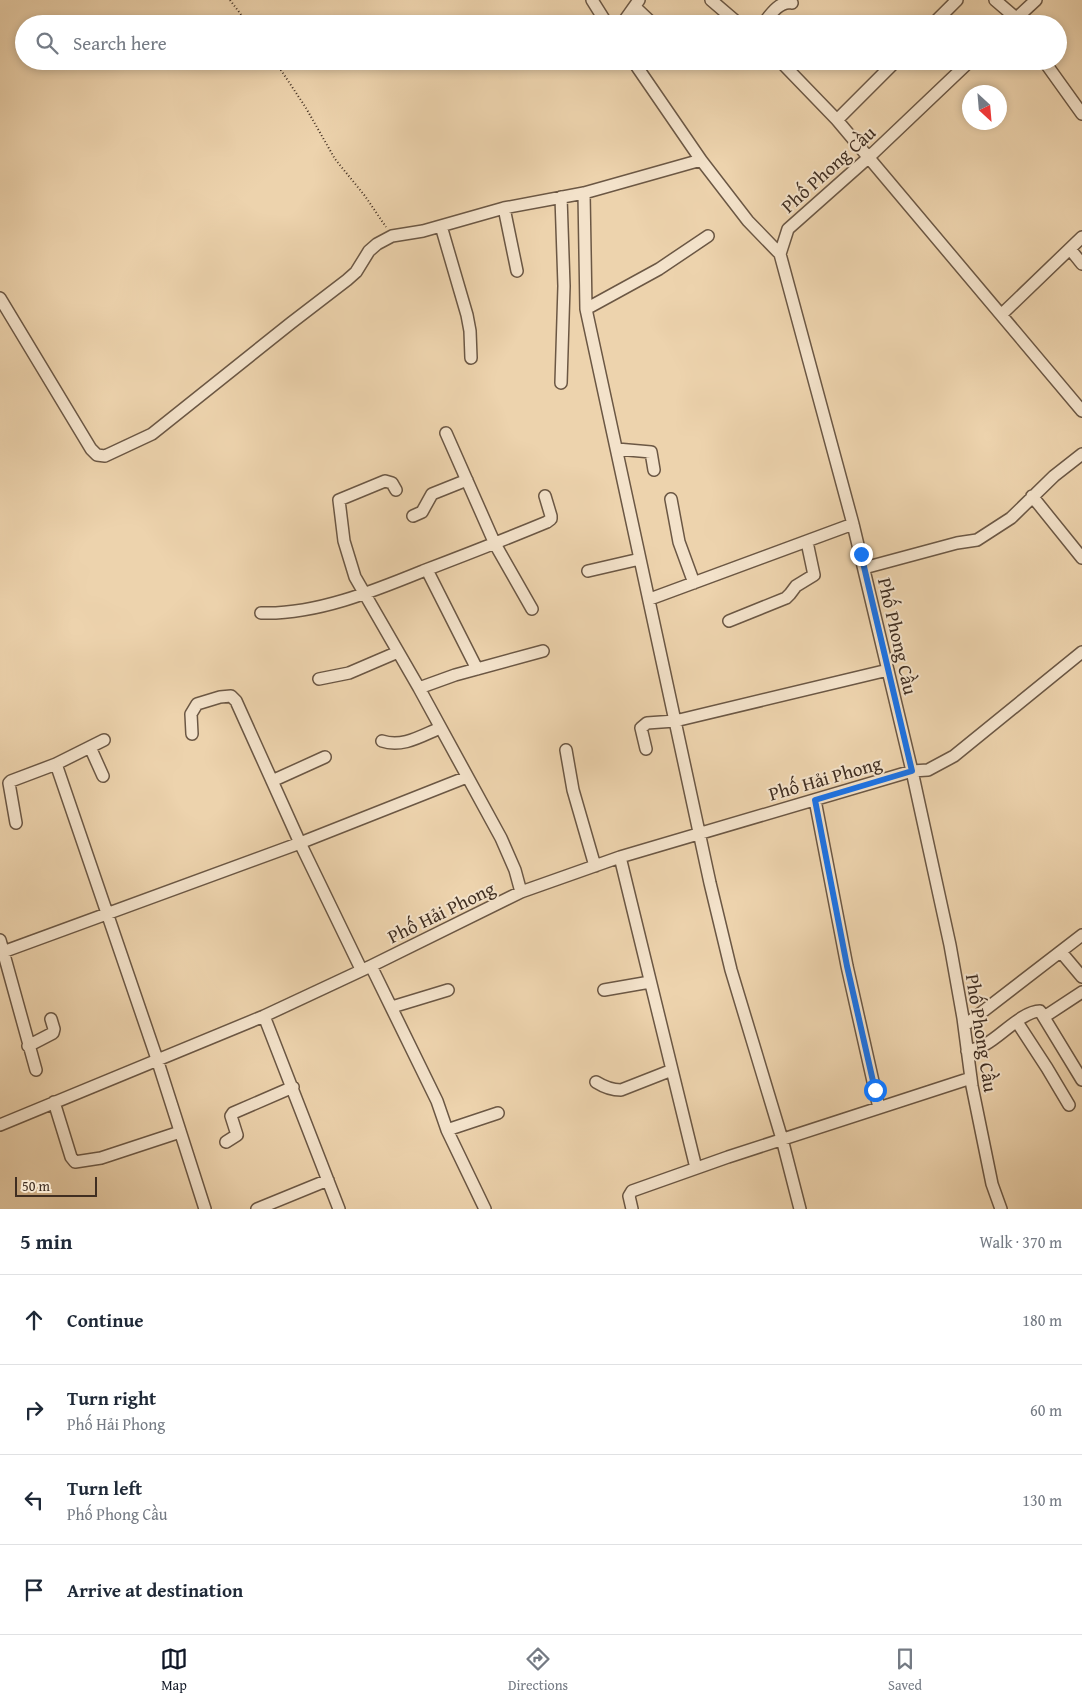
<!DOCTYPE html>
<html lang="en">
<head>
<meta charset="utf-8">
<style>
	:root { --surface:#fff; --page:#f2f2f3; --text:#1f2937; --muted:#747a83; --line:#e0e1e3; --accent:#111827 }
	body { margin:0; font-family:"Gentium Book Plus",serif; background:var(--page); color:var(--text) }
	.compass { position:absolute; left:962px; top:85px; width:45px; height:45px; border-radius:50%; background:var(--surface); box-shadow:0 2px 8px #0003; rotate:154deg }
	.scale { position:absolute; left:15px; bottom:12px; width:82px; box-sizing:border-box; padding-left:5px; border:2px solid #402e21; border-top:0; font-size:14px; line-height:18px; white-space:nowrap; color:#402e21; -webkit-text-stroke:4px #f3e2ca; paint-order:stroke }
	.stop { position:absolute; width:15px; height:15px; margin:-11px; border:4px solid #1a73e8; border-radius:50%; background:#fff }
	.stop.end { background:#1a73e8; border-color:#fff; box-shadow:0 1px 5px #0008 }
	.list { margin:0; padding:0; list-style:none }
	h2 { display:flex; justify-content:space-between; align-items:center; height:65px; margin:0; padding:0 20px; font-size:21px }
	h2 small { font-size:16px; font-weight:400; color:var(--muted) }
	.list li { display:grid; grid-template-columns:32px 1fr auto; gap:15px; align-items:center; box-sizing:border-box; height:90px; padding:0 20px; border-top:1px solid var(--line) }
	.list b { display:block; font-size:19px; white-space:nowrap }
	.list p { margin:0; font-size:16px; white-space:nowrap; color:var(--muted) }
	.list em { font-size:16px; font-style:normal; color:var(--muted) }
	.icon { flex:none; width:28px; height:28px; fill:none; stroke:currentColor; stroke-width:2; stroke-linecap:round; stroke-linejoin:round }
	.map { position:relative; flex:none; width:1082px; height:1209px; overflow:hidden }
	.search { position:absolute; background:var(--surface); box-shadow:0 2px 8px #0003; left:15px; right:15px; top:15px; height:55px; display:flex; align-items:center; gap:12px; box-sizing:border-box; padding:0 18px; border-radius:28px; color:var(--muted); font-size:19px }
	.sheet { height:425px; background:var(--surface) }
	nav { display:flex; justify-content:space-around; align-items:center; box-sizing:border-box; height:70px; border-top:1px solid var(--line); background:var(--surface); font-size:14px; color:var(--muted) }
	nav a { display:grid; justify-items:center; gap:2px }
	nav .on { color:var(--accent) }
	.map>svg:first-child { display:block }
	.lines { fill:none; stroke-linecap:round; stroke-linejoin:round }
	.minor-casing { stroke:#6b5744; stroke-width:14 }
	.path { stroke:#402e21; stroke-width:2; stroke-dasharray:1 2.5; stroke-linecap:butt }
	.minor { stroke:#f3e2ca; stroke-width:11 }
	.route { stroke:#1a73e8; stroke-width:6 }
	.labels { text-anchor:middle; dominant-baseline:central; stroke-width:4; stroke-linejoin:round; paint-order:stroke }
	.street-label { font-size:19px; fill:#402e21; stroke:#f3e2ca }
</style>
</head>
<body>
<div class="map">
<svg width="1082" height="1209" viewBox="0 0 1082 1209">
	<rect width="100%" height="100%" fill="#edd3ad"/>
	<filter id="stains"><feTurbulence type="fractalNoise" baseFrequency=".004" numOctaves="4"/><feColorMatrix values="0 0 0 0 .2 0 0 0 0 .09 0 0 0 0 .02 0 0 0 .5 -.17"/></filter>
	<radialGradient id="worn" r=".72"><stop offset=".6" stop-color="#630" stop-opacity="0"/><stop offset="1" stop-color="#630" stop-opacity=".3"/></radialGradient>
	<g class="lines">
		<defs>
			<path id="minor" d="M592,0L607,24
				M711,0L739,24
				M995,0L1016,18L1019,23
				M635,7L653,24
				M622,24L639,0
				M763,24C770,15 780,0 792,3
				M933,24L957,0
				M1010,24L1036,0
				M633,61L701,160
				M780,61L837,120L1082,411
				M970,61L868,158L788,229L780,254L853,524L912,771L950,945L963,1018L972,1086L992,1184L1001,1209
				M1044,61L1082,114
				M837,120L896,61
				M584,193L586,309L710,883L731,970L782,1139L800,1209
				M504,208L517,271
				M441,226L467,315L470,331L471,358
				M1070,249L1082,264
				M0,298L91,449L97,455L105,456L152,434L291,323L347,280L356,272L369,251L377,244L392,236L423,231L504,208L584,193L701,160L748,221L780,254
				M586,309L659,269L708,236
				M1002,314L1082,237
				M561,383L564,286L561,197
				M446,433L495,544L532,609
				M617,449L651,452L654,470
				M396,490L392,483L385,481L339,500L344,541L355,577L419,688L501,838L515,870L521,892
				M1032,496L1082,558
				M671,499L679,542L694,583
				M413,516L422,512L432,494L467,480
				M864,568L957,543L977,540L1011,518L1054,476L1082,454
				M427,570L477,669
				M588,571L640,559
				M650,599L853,524
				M261,613C315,615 374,591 423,571C465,555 506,539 547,522L551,519V516L545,496
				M729,621L786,598L790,594L796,586L814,575L807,542
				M319,679L349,673L398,652
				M419,688L455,675L543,651
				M192,734L191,714L197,704L220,697L231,696L236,701L300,843L361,969
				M382,741C402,748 421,736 440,728
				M90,747L103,776
				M646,749L641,728L647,723L675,721L888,670
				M566,750L573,790L595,866
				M56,764L104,740
				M272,781L325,757
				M815,800L847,966L879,1108
				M16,823L9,783L11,781L56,764L157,1059L205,1209
				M620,857L696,1168
				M0,940L36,1070
				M1061,952L1082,977
				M0,953L300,843L467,777
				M371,966L437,1101L447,1130L485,1209
				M604,990L650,982
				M392,1007L448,990
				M264,1016L339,1209
				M1044,1017L1082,992
				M1017,1022L1047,1068L1069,1105
				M964,1026L1082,935
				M28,1046L53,1033L54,1029L51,1019
				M967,1051C974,1049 980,1048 986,1044C1001,1036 1023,1011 1040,1011L1082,1080
				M596,1082C604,1087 611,1090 621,1090L672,1070
				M54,1102L71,1157L75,1162L101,1158L180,1132
				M0,1125L264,1016L371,966L521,892L620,857L912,771L928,770L954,756L1082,652
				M447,1130L498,1113
				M226,1142L237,1135L231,1116L233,1113L293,1087
				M257,1209L328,1180
				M632,1209L629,1196L632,1191L728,1157L971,1078"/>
		</defs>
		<use href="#minor" class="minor-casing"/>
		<path class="path" d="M230,0L248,24
			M275,61L306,108L335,159L365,196L386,227"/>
		<use href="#minor" class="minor"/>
	</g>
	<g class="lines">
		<path class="route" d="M861,554L912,771L815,800L847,966L875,1090"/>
	</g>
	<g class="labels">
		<g class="street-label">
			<text transform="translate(828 169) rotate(-42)">Phố Phong Cầu</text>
			<text transform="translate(898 636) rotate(77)">Phố Phong Cầu</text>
			<text transform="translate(825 778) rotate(-16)">Phố Hải Phong</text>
			<text transform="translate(441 912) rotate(-26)">Phố Hải Phong</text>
			<text transform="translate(982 1033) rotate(81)">Phố Phong Cầu</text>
		</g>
	</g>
	<rect width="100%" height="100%" filter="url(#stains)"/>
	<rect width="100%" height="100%" fill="url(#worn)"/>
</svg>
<svg class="compass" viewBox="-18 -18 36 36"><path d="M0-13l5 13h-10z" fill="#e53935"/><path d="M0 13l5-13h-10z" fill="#747a83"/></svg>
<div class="scale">50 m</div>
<div class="stop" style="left:875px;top:1090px"></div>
<div class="stop end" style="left:861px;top:554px"></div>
<div class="search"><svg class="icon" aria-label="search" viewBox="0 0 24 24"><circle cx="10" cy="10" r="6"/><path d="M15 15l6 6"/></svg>Search here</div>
</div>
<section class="sheet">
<h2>5 min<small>Walk · 370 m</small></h2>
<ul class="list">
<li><svg class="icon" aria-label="ahead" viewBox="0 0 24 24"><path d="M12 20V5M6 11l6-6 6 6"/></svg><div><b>Continue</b></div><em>180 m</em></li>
<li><svg class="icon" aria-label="right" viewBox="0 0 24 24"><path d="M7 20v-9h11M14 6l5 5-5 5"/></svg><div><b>Turn right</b><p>Phố Hải Phong</p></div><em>60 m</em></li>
<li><svg class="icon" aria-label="left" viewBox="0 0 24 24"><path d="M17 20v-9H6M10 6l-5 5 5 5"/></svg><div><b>Turn left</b><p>Phố Phong Cầu</p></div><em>130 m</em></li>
<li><svg class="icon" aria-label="arrive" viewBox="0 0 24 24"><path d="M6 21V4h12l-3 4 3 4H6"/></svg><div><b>Arrive at destination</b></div></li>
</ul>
</section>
<nav>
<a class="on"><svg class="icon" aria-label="map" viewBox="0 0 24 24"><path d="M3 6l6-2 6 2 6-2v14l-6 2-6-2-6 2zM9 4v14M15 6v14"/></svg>Map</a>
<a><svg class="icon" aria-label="directions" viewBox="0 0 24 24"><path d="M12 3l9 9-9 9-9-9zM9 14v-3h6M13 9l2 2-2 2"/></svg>Directions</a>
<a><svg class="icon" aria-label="saved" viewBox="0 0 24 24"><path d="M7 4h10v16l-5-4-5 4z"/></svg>Saved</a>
</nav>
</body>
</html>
